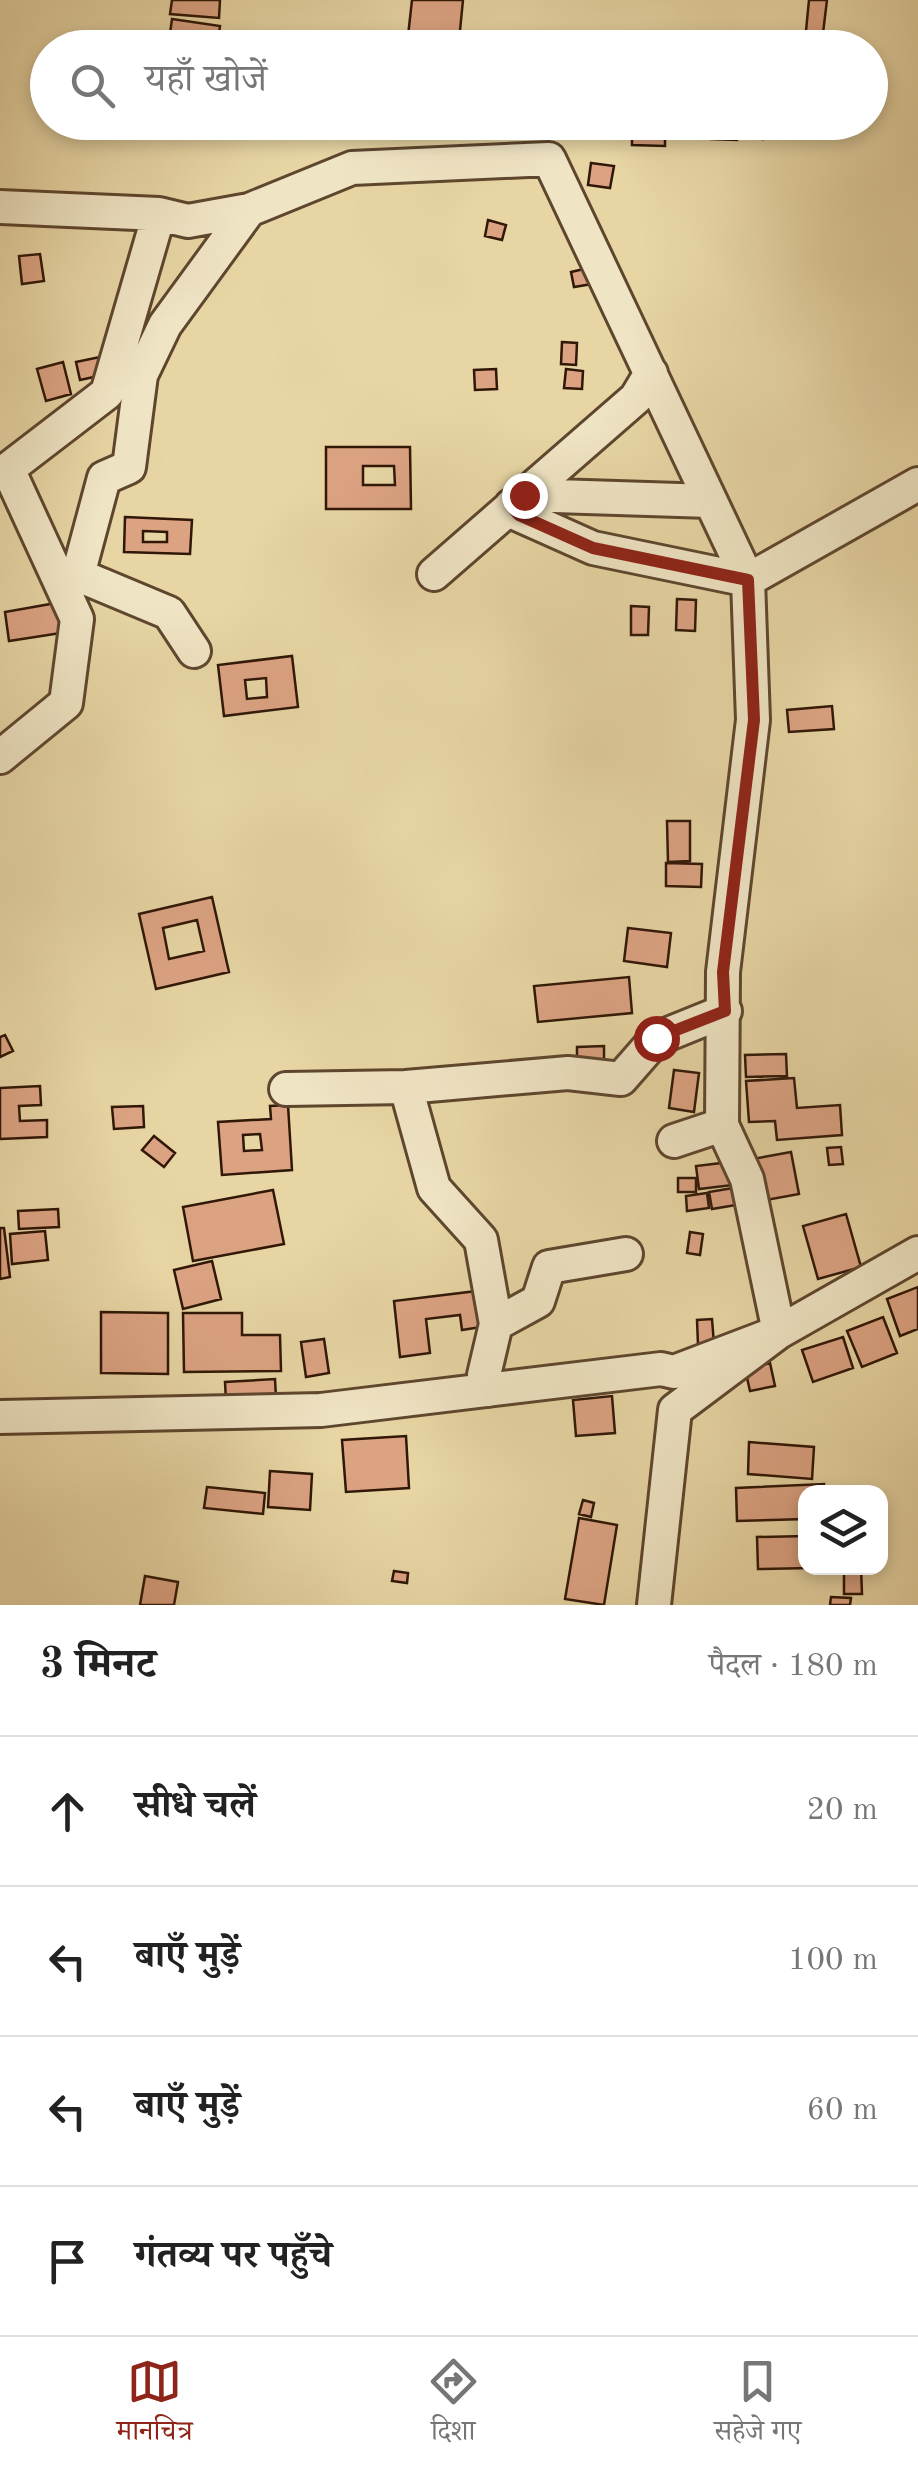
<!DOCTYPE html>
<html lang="hi">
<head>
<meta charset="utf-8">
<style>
	:root { --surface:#fff; --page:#f6f6f6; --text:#222; --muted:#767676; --line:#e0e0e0; --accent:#8f2418 }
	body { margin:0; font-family:"Old Standard TT","Noto Serif Devanagari",serif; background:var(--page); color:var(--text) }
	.controls { position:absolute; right:30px; bottom:30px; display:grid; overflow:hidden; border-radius:20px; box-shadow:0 5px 15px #0003 }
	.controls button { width:90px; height:90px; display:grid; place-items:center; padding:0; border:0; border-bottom:2px solid var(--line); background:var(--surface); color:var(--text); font:50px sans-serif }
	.stop { position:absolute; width:30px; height:30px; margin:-22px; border:8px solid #8f2418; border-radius:50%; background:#fff }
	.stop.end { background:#8f2418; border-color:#fff; box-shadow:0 2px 10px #0008 }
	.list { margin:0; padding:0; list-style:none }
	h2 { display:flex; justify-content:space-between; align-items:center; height:130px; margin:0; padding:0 40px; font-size:42px }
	h2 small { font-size:32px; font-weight:400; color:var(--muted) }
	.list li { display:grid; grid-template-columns:65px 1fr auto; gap:30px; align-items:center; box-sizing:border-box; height:150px; padding:0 40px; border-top:2px solid var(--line) }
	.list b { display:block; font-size:38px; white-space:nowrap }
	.list em { font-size:32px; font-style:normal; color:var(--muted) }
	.icon { flex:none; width:55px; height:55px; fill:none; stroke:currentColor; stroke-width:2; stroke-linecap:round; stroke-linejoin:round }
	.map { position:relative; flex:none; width:918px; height:1605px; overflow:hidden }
	.search { position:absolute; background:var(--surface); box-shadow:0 5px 15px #0003; left:30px; right:30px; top:30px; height:110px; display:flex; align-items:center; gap:25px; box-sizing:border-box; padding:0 35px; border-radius:55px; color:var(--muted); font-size:38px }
	.sheet { height:730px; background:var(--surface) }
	nav { display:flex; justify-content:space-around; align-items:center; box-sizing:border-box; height:140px; border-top:2px solid var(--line); background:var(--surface); font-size:28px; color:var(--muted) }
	nav a { display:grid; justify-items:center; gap:5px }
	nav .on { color:var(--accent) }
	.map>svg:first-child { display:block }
	.building { fill:#dca383; stroke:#301707; stroke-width:2.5; fill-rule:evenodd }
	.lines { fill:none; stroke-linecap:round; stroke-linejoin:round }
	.minor-casing { stroke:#5e462e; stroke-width:38 }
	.minor { stroke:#efe4c4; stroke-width:32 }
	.route { stroke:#8f2418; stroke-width:12 }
</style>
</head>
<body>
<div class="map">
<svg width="918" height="1605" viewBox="0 0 918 1605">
	<rect width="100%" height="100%" fill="#e7d5a4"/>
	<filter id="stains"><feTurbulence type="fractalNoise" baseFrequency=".002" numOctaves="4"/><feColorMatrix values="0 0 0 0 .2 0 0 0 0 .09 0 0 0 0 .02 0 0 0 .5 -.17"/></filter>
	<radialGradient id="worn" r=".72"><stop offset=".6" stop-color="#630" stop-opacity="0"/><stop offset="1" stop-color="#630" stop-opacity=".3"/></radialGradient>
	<path class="building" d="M172,0H220L219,18L170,14Z
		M412,0H463L459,41L408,36Z
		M809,0H827L823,33L806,31Z
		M172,19L220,26L217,48H168Z
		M632,122H665V146L632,145Z
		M711,122H738L737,140L711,139Z
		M742,122H766L763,139L741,136Z
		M591,163L614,166L610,188L588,185Z
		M488,220L506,225L502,240L485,236Z
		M40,254L44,281L22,284L19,256Z
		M588,268L592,284L574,287L571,272Z
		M562,342L577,343L576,365L561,364Z
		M100,357L103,375L80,380L76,362Z
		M63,362L71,394L46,401L37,369Z
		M496,369L497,389L475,390L474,370Z
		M566,369L583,371L582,389L564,388Z
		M326,447H410L411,509H326ZM363,466H394L395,485H363Z
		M125,517L192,520L190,554L124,552ZM143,531L167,532V542H143Z
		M677,599L696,600L695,631L676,630Z
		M56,603L61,633L9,641L5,612Z
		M631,606L649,607L648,635H631Z
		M292,656L298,707L224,716L218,665ZM266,678L267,697L247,699L245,680Z
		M832,706L834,729L789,732L787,710Z
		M667,821H690V861L668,862Z
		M666,863L702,864L701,887L666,886Z
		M212,897L229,972L156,989L139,914ZM197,920L204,951L169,959L163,928Z
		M628,928L671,933L667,967L624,961Z
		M629,977L632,1013L538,1022L534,986Z
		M5,1035L13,1051L0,1057V1037Z
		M604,1046V1069L577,1070V1047Z
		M786,1054L787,1076L746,1077L745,1055Z
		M674,1070L699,1073L694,1112L669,1108Z
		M794,1078L797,1108L840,1105L842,1135L777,1140L775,1121L749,1122L746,1081Z
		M40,1086L41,1105L19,1106L20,1121L47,1120V1137L0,1139V1088Z
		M288,1105L292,1170L222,1175L218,1122L271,1119L270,1106ZM260,1134L262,1150L244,1151L243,1135Z
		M143,1106L144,1127L114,1129L112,1107Z
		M154,1136L175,1153L164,1167L142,1150Z
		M841,1147L843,1164L829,1165L827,1148Z
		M791,1152L799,1194L761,1201L753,1159Z
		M730,1162L733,1185L699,1189L696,1166Z
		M678,1178H696V1192H678Z
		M739,1187L742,1204L712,1209L709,1192Z
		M273,1190L284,1244L193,1261L183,1207Z
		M707,1193L709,1208L687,1211L686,1196Z
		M58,1209L59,1227L19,1229L18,1211Z
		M846,1214L861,1267L818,1279L803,1226Z
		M0,1228H4L10,1277L0,1279Z
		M45,1231L48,1260L12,1264L10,1234Z
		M690,1232L703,1234L700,1255L687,1253Z
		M212,1261L221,1299L183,1309L174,1270Z
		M918,1287V1329L900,1336L887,1299Z
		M477,1291L481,1327L462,1330L460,1315L426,1319L430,1353L400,1357L394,1301Z
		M101,1312L168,1313V1374L101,1373Z
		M183,1313H242V1335H280L281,1371L184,1372Z
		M883,1317L897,1353L862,1367L847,1331Z
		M712,1319L714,1344L698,1345L697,1320Z
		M843,1337L853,1368L813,1382L802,1350Z
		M324,1339L329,1373L306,1377L301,1342Z
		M770,1363L775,1386L750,1391L745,1369Z
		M275,1379L276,1398L226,1401L225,1382Z
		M612,1396L615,1433L576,1436L573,1400Z
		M406,1436L409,1488L346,1492L342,1440Z
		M749,1442L814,1447L812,1479L748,1474Z
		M270,1471L312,1474L310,1510L268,1507Z
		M824,1484V1492H806V1519L737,1521L736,1488Z
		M207,1487L265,1493L263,1514L204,1508Z
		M583,1500L594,1503L591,1517L579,1514Z
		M579,1518L617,1525L604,1605L565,1599Z
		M806,1536V1568H812L758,1569L757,1537Z
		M844,1568H861L862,1594H844Z
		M394,1571L408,1573L407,1583L392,1581Z
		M145,1576L178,1582L174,1605H140Z
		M831,1597L851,1598L850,1605H830Z"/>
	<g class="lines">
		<defs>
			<path id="minor" d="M0,207L159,214L188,221L249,210L352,168L549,159L748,580L753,720L723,972L722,1125L747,1179L779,1332L675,1410L654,1605
				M524,495L710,501
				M511,506L519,515L593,548L748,580L918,484
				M434,574L636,398L651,373
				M194,651L169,613L78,575L104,478L129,467L141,375L165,325L249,210
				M0,757L66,703L77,619L8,469L107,393L159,214
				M406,1087L568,1073L621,1079L656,1039L725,1011
				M286,1089L406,1087L434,1188L481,1240L496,1324
				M674,1141L722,1125
				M488,1390L484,1375L496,1324L538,1301L549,1267L626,1254
				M0,1417L321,1410L661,1369L674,1372L779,1332L918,1253"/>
		</defs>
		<use href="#minor" class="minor-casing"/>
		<use href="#minor" class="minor"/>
	</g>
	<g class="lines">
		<path class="route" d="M524,495L511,506L519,515L593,548L748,580L754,720L723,972L725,1011L656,1038"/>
	</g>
	<rect width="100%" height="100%" filter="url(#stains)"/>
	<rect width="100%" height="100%" fill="url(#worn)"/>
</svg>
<div class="controls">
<button><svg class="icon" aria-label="layers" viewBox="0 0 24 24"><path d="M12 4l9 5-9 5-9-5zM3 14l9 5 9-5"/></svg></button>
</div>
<div class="stop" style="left:656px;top:1038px"></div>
<div class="stop end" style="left:524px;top:495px"></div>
<div class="search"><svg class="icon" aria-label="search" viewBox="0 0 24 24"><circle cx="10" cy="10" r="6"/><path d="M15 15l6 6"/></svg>यहाँ खोजें</div>
</div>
<section class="sheet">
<h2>3 मिनट<small>पैदल · 180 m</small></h2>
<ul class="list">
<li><svg class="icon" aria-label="ahead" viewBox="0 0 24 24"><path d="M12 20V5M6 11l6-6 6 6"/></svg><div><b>सीधे चलें</b></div><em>20 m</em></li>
<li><svg class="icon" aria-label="left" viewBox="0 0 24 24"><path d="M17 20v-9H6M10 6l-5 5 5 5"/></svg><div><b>बाएँ मुड़ें</b></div><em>100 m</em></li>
<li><svg class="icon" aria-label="left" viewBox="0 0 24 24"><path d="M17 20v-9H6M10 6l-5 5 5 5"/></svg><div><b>बाएँ मुड़ें</b></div><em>60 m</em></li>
<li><svg class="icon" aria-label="arrive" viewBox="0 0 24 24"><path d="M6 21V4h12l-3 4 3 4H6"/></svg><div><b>गंतव्य पर पहुँचे</b></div></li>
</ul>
</section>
<nav>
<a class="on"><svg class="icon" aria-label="map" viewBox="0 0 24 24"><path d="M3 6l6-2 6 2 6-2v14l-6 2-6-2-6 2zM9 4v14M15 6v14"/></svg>मानचित्र</a>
<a><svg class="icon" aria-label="directions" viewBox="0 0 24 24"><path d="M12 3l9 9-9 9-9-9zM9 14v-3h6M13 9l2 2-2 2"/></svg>दिशा</a>
<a><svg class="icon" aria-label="saved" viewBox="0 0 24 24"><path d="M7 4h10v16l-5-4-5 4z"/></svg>सहेजे गए</a>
</nav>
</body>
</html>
